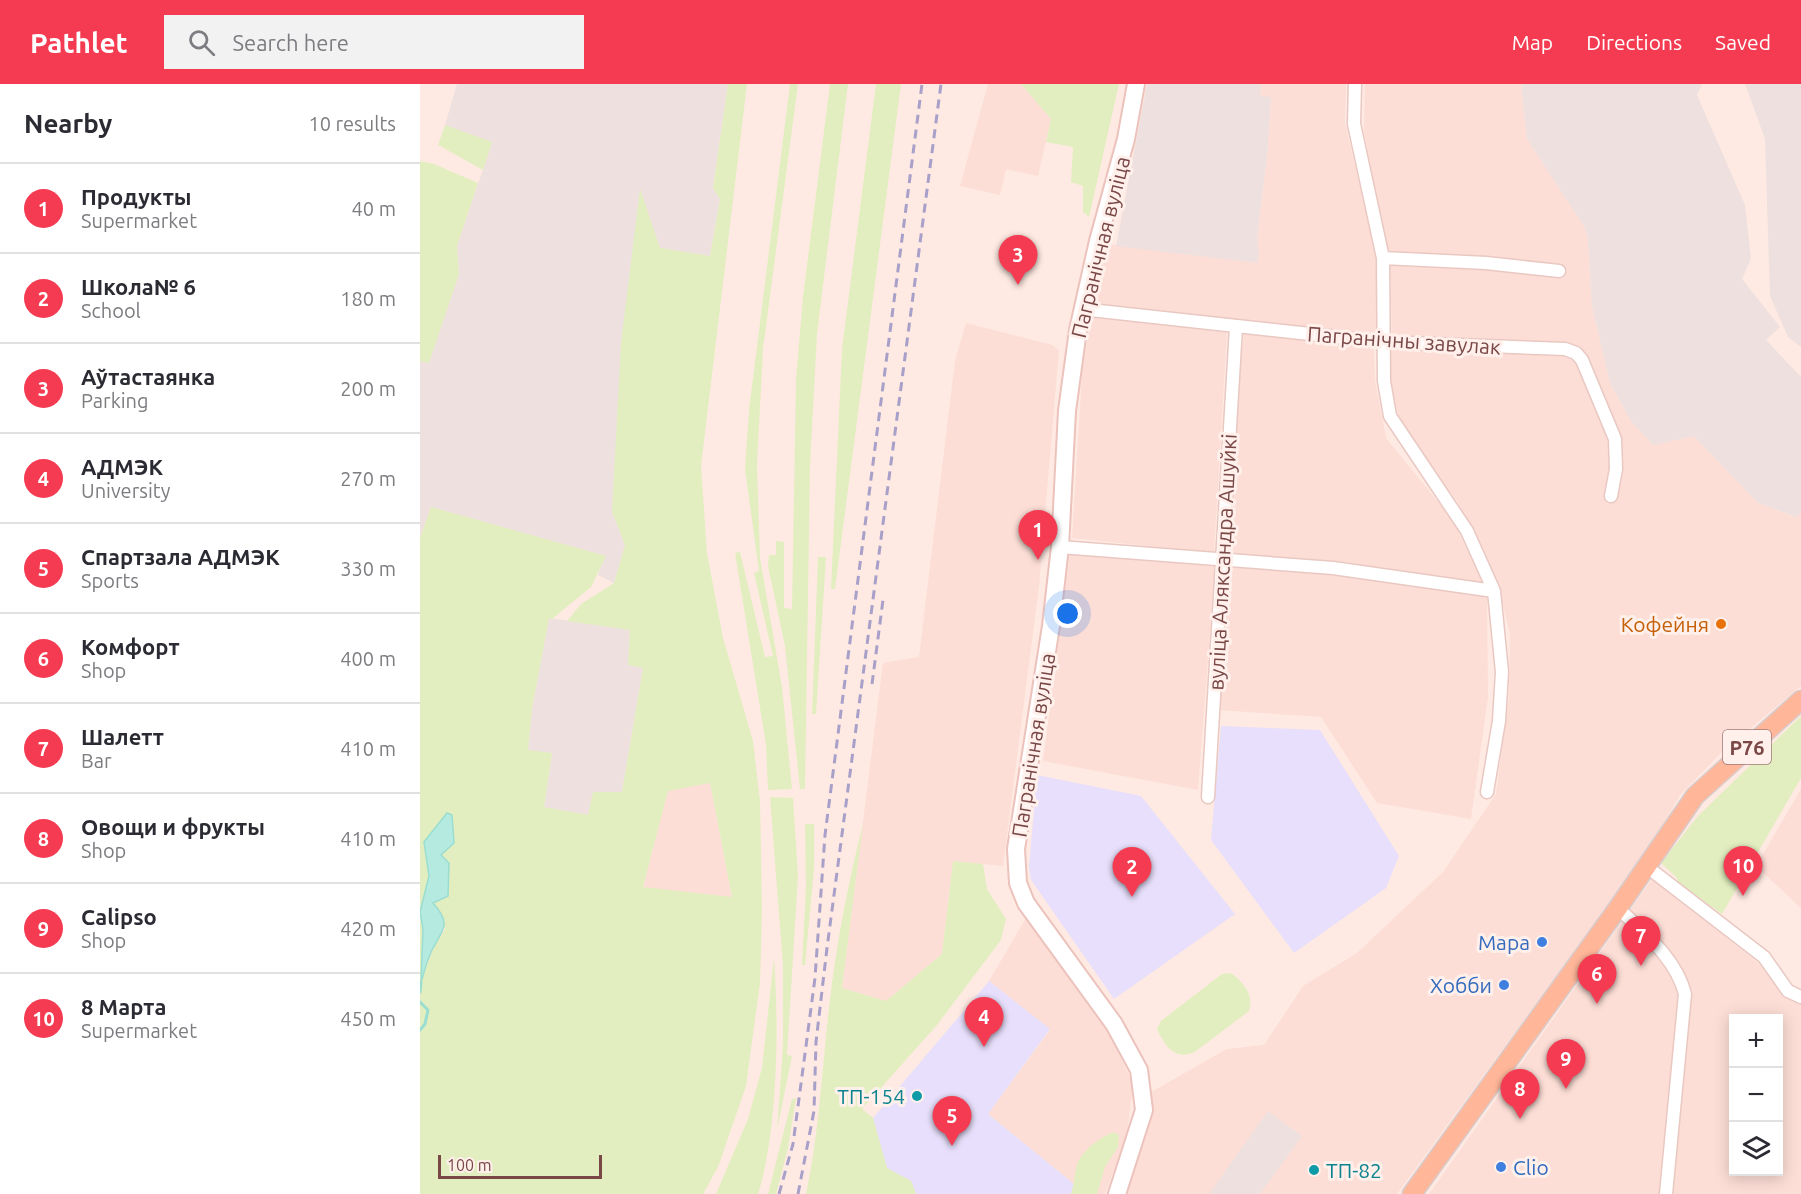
<!DOCTYPE html>
<html lang="en">
<head>
<meta charset="utf-8">
<style>
	:root { --surface:#fff; --page:#f2f2f3; --text:#2b2b33; --muted:#7c7c81; --line:#e1e1e2; --accent:#f53b51 }
	body { margin:0; font-family:Ubuntu,sans-serif; background:var(--page); color:var(--text) }
	.controls { position:absolute; right:18px; bottom:18px; display:grid; overflow:hidden; border-radius:0px; box-shadow:0 3px 15px #0003 }
	.controls button { width:54px; height:54px; display:grid; place-items:center; padding:0; border:0; border-bottom:2px solid var(--line); background:var(--surface); color:var(--text); font:30px sans-serif }
	.scale { position:absolute; left:18px; bottom:15px; width:164px; box-sizing:border-box; padding-left:6px; border:3px solid #794746; border-top:0; font-size:16px; line-height:21px; white-space:nowrap; color:#794746; -webkit-text-stroke:4px #fff0eb; paint-order:stroke }
	.you { position:absolute; left:648px; top:530px; width:21px; height:21px; margin:-15px; border:4px solid #fff; border-radius:50%; background:#1a73e8; box-shadow:0 0 0 9px #1a73e833 }
	.badge { display:grid; place-items:center; width:39px; height:39px; border-radius:50%; background:var(--accent); color:#fff; font-size:20px; font-weight:700 }
	.pin { position:absolute; translate:-50% -50px; filter:drop-shadow(0 2px 3px #0008) }
	.pin::after { content:''; position:absolute; top:32px; width:21px; height:18px; background:inherit; clip-path:polygon(0 0,100% 0,50% 100%) }
	.list { margin:0; padding:0; list-style:none }
	h2 { display:flex; justify-content:space-between; align-items:center; height:78px; margin:0; padding:0 24px; font-size:26px }
	h2 small { font-size:20px; font-weight:400; color:var(--muted) }
	.list li { display:grid; grid-template-columns:39px 1fr auto; gap:18px; align-items:center; box-sizing:border-box; height:90px; padding:0 24px; border-top:2px solid var(--line) }
	.list b { display:block; font-size:22px; white-space:nowrap }
	.list p { margin:0; font-size:20px; white-space:nowrap; color:var(--muted) }
	.list em { font-size:20px; font-style:normal; color:var(--muted) }
	.icon { flex:none; width:33px; height:33px; fill:none; stroke:currentColor; stroke-width:2; stroke-linecap:round; stroke-linejoin:round }
	.map { position:relative; flex:none; width:1381px; height:1110px; overflow:hidden }
	header { display:flex; align-items:center; gap:36px; box-sizing:border-box; height:84px; padding:0 30px; background:var(--accent); color:#fff }
	header strong { font-size:28px }
	nav { display:flex; gap:33px; margin-inline-start:auto; font-size:21px }
	.search { width:420px; height:54px; background:var(--page); display:flex; align-items:center; gap:15px; box-sizing:border-box; padding:0 21px; border-radius:0px; color:var(--muted); font-size:22px }
	main { display:flex }
	aside { flex:1; background:var(--surface) }
	.map>svg:first-child { display:block }
	.residential { fill:#fcded6; fill-rule:evenodd }
	.industrial { fill:#ede0de }
	.education { fill:#e7dffb }
	.green { fill:#e2eebf; fill-rule:evenodd }
	.water { fill:#b5eae0; stroke:#9addd1; stroke-width:1.5 }
	.lines { fill:none; stroke-linecap:round; stroke-linejoin:round }
	.stream { stroke:#9addd1; stroke-width:3 }
	.minor-casing { stroke:#e9c8c2; stroke-width:15 }
	.secondary-casing { stroke:#ecc2bc; stroke-width:20 }
	.primary-casing { stroke:#d9cbcb; stroke-width:21 }
	.minor { stroke:#fff; stroke-width:12 }
	.secondary { stroke:#fff; stroke-width:16 }
	.primary { stroke:#ffb699; stroke-width:18 }
	.rail { stroke:#a8a0c9; stroke-width:3; stroke-dasharray:9 6; stroke-linecap:butt }
	.food-dot { fill:#e8710a; stroke:#fff0eb; stroke-width:2 }
	.shop-dot { fill:#3f7fe0; stroke:#fff0eb; stroke-width:2 }
	.culture-dot { fill:#0f9aa8; stroke:#fff0eb; stroke-width:2 }
	.labels { text-anchor:middle; dominant-baseline:central; stroke-width:6; stroke-linejoin:round; paint-order:stroke }
	.shield { fill:#fff0eb; stroke:#a17a78; stroke-width:1.5 }
	.shield-label { font-size:20px; font-weight:bold; fill:#794746 }
	.street-label { font-size:21px; fill:#794746; stroke:#fff0eb }
	.food-label { font-size:21px; fill:#c56008; stroke:#fff0eb; text-anchor:end }
	.shop-label { font-size:21px; fill:#366cbe; stroke:#fff0eb; text-anchor:end }
	.culture-label { font-size:21px; fill:#0d838f; stroke:#fff0eb; text-anchor:end }
</style>
</head>
<body>
<header>
<strong>Pathlet</strong>
<div class="search"><svg class="icon" aria-label="search" viewBox="0 0 24 24"><circle cx="10" cy="10" r="6"/><path d="M15 15l6 6"/></svg>Search here</div>
<nav><a>Map</a><a>Directions</a><a>Saved</a></nav>
</header>
<main>
<aside>
<h2>Nearby<small>10 results</small></h2>
<ul class="list">
<li><span class="badge">1</span><div><b>Продукты</b><p>Supermarket</p></div><em>40 m</em></li>
<li><span class="badge">2</span><div><b>Школа№ 6</b><p>School</p></div><em>180 m</em></li>
<li><span class="badge">3</span><div><b>Аўтастаянка</b><p>Parking</p></div><em>200 m</em></li>
<li><span class="badge">4</span><div><b>АДМЭК</b><p>University</p></div><em>270 m</em></li>
<li><span class="badge">5</span><div><b>Спартзала АДМЭК</b><p>Sports</p></div><em>330 m</em></li>
<li><span class="badge">6</span><div><b>Комфорт</b><p>Shop</p></div><em>400 m</em></li>
<li><span class="badge">7</span><div><b>Шалетт</b><p>Bar</p></div><em>410 m</em></li>
<li><span class="badge">8</span><div><b>Овощи и фрукты</b><p>Shop</p></div><em>410 m</em></li>
<li><span class="badge">9</span><div><b>Calipso</b><p>Shop</p></div><em>420 m</em></li>
<li><span class="badge">10</span><div><b>8 Марта</b><p>Supermarket</p></div><em>450 m</em></li>
</ul>
</aside>
<div class="map">
<svg width="1381" height="1110" viewBox="0 0 1381 1110">
	<rect width="100%" height="100%" fill="#feeae2"/>
	<path class="residential" d="M568,0H601L631,35L618,92L586,85L580,111L540,102Z
		M841,0H926L925,39L957,175V250L674,221L688,160L838,179L839,167L837,155L847,73L851,14L840,12Z
		M945,0H1101L1107,55L1164,142L1168,156L1172,222L1190,299L1211,337L1233,361L1274,352L1338,419L1375,433L1381,429V602L1301,669L1260,711L1230,764L977,1110H706L731,1008L807,965L844,961L883,902L937,869L1023,788L1076,710L1089,612L1090,550L1077,496L1037,417L985,349L970,307V261L1142,270L1158,279L1186,351L1191,379L1187,415L1195,419L1202,395L1200,354L1161,266L972,252L970,181L1057,183L1143,191L1144,185L967,169L944,47Z
		M671,231L807,247L794,469L652,454L662,291Z
		M546,239L632,261L639,266L619,502L583,782L533,777L522,870L466,917L422,904L463,579L499,573L535,277Z
		M824,248L954,260L955,296L966,354L1032,435L1063,497L1061,503L926,478L806,471L811,372Z
		M650,470L795,481L778,706L623,677Z
		M807,483L949,491L1067,512L1068,613L1051,735L957,719L901,633L799,626Z
		M290,699L312,814L223,804L248,706Z
		M1381,705V824L1336,782Z
		M1232,795L1381,913V1110H1009ZM1314,934H1358V1088H1314Z
		M606,834L687,944L713,1000L707,1050L685,1110H651L654,1100L568,1030L630,946L569,897Z"/>
	<path class="industrial" d="M37,0H308L293,103L300,114L290,172L240,164L220,107L192,428L205,461L194,499L178,491L185,472L11,423L0,454V277L9,278L39,190L37,162L72,59L25,41Z
		M727,0H841L840,12L851,13L847,73L837,155L839,167L838,179L696,162Z
		M1101,0H1282L1277,11L1325,121L1331,175L1322,195L1360,243L1346,256L1381,293V429L1376,433L1338,419L1274,352L1233,361L1211,337L1190,299L1172,222L1168,156L1164,142L1107,55Z
		M1325,0H1381V263L1368,253L1350,212L1345,55Z
		M129,534L210,546L208,581L223,584L202,708L168,731L124,723L132,670L108,666L112,625Z
		M848,1027L882,1052L840,1110H789Z"/>
	<path class="education" d="M801,642L900,646L979,772L966,804L874,869L791,756Z
		M617,691L721,712L815,830L694,915L611,796L609,783Z
		M569,897L630,945L568,1030L654,1100L651,1110H496L491,1097L467,1084L453,1034Z"/>
	<path class="green" d="M308,0H327L281,382L287,469L303,554L333,657L340,717L342,826L340,899L326,1002L298,1083L283,1110H0V832L3,845L2,895L12,867L25,845L13,819L28,812L4,758L9,792L0,828V454L11,423L186,472L171,503L132,535L129,534L112,625L108,666L132,669L124,723L168,731L173,708H202L223,584L208,581L210,546L147,537L161,520L194,499L205,461L192,428L201,259L220,105L240,164L290,172L300,115L293,104ZM290,699L312,813L223,803L248,707Z
		M370,0H378L343,265L337,380L340,474L362,603L372,705L348,706L346,661L315,469L320,468L345,573L353,572L334,489L339,487L325,385L329,326Z
		M410,0H428L397,250L390,382L385,705H380L365,562L348,482L349,471H356V457L364,458V524L372,525L376,295L383,213Z
		M456,0H481L415,505H411L422,265Z
		M601,0H699L669,133L663,128V102L651,98L653,63L626,58L631,35Z
		M25,41L72,58L63,86L18,61Z
		M0,77L14,80L58,99L37,162L39,190L9,279L0,277Z
		M398,473H406L396,630H392Z
		M1381,632V694L1302,830L1256,798L1257,794L1241,779L1278,732Z
		M350,713L373,714L378,792L367,971L372,972L357,1046L363,962V882Z
		M443,739L422,904L466,917L522,870L533,777L563,780L567,805L586,835L581,856L517,941L442,1025L453,1034L467,1084L491,1097L496,1110H386C399,1049 402,986 409,924C416,861 428,800 443,739Z
		M385,740H394V785L385,881H382L386,802Z
		M354,874C359,940 358,1047 338,1110H296L328,1035L342,984Z
		M811,889C824,899 834,910 829,927L776,967C757,978 745,963 737,945L741,937L802,890Z
		M376,1014L368,1064L356,1110H348L372,1015Z
		M693,1048L699,1051L698,1063L685,1083L677,1110H651C654,1101 654,1094 656,1085C659,1068 678,1055 693,1048Z"/>
	<path class="water" d="M27,729L32,731L34,759L21,771L29,779L28,812L13,819C32,840 23,845 12,866C7,876 4,888 1,899L3,845L0,828L9,792L4,758Z"/>
	<g class="lines">
		<path class="stream" d="M0,908L1,899
			M0,918L8,926L5,940L0,946"/>
		<defs>
			<path id="minor" d="M935,0L934,40L963,174L964,297L970,332L1047,447L1074,507L1082,588L1079,637L1067,708
				M963,174L1066,179L1139,187
				M661,225L963,258L1145,265L1156,269L1162,276L1195,355L1196,385L1191,412
				M640,463L913,484L1074,507
				M788,713L816,243
				M1226,782L1344,873L1368,907L1381,913
				M1198,824C1224,849 1256,874 1265,910L1246,1110"/>
			<path id="secondary" d="M697,1110L724,1026L719,986L694,940L606,819L598,799L596,765L631,542L640,463L647,327L658,246L678,157L706,55L716,0"/>
			<path id="primary" d="M992,1110L1198,824L1275,712L1381,616"/>
		</defs>
		<use href="#minor" class="minor-casing"/>
		<use href="#secondary" class="secondary-casing"/>
		<use href="#primary" class="primary-casing"/>
		<use href="#minor" class="minor"/>
		<use href="#secondary" class="secondary"/>
		<use href="#primary" class="primary"/>
		<path class="rail" d="M452,600L463,516
			M359,1110L373,1060L395,894L405,751L502,0
			M378,1110L394,1027L396,958L407,864L521,0"/>
	</g>
	<circle class="food-dot" cx="1301" cy="540" r="6"/>
	<g class="shop-dot">
		<circle cx="1122" cy="858" r="6"/>
		<circle cx="1084" cy="901" r="6"/>
		<circle cx="1081" cy="1083" r="6"/>
	</g>
	<g class="culture-dot">
		<circle cx="497" cy="1012" r="6"/>
		<circle cx="894" cy="1086" r="6"/>
	</g>
	<g class="labels">
		<rect class="shield" x="1303" y="646" width="48" height="34" rx="4.5"/>
		<g class="shield-label">
			<text x="1327" y="663">Р76</text>
		</g>
		<g class="street-label">
			<text transform="translate(680 163) rotate(-76)">Пагранічная вуліца</text>
			<text transform="translate(984 256) rotate(4)">Пагранічны завулак</text>
			<text transform="translate(802 478) rotate(-87)">вуліца Аляксандра Ашуйкі</text>
			<text transform="translate(613 661) rotate(-81)">Пагранічная вуліца</text>
		</g>
		<g class="food-label">
			<text x="1289" y="540">Кофейня</text>
		</g>
		<g class="shop-label">
			<text x="1110" y="858">Мара</text>
			<text x="1072" y="901">Хобби</text>
			<text x="1093" y="1083" text-anchor="start">Clio</text>
		</g>
		<g class="culture-label">
			<text x="485" y="1012">ТП-154</text>
			<text x="906" y="1086" text-anchor="start">ТП-82</text>
		</g>
	</g>
</svg>
<div class="controls">
<button>+</button>
<button>−</button>
<button><svg class="icon" aria-label="layers" viewBox="0 0 24 24"><path d="M12 4l9 5-9 5-9-5zM3 14l9 5 9-5"/></svg></button>
</div>
<div class="scale">100 m</div>
<div class="you"></div>
<div class="pin badge" style="left:618px;top:476px">1</div>
<div class="pin badge" style="left:712px;top:813px">2</div>
<div class="pin badge" style="left:598px;top:201px">3</div>
<div class="pin badge" style="left:564px;top:963px">4</div>
<div class="pin badge" style="left:532px;top:1062px">5</div>
<div class="pin badge" style="left:1177px;top:920px">6</div>
<div class="pin badge" style="left:1221px;top:882px">7</div>
<div class="pin badge" style="left:1100px;top:1035px">8</div>
<div class="pin badge" style="left:1146px;top:1005px">9</div>
<div class="pin badge" style="left:1323px;top:812px">10</div>
</div>
</main>
</body>
</html>
